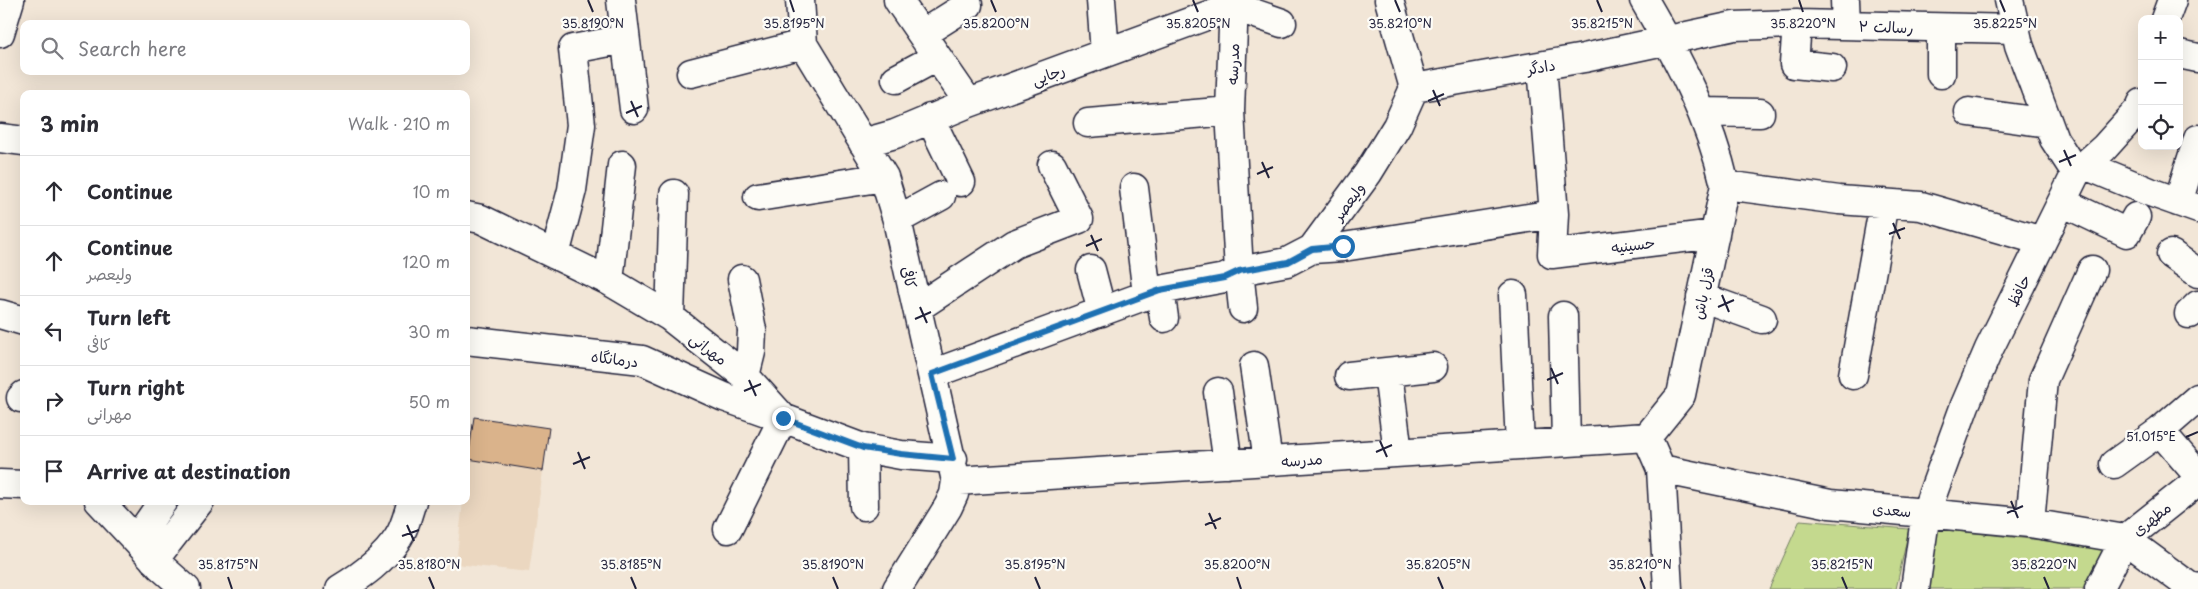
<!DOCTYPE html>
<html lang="en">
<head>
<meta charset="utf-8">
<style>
	:root { --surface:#fff; --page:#f7f7f7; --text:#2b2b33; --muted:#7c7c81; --line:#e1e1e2 }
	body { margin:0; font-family:"Playpen Sans","Playpen Sans Arabic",sans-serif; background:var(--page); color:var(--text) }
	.controls { position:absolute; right:15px; top:15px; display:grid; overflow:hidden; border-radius:10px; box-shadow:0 5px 20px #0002 }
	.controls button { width:45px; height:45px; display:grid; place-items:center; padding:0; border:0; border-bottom:1px solid var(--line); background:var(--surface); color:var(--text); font:25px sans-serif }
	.stop { position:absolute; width:15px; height:15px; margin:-11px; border:4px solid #1f6fb2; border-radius:50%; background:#fff }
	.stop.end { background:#1f6fb2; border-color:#fff; box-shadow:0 1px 5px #0008 }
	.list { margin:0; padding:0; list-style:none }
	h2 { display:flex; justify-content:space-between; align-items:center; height:65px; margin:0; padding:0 20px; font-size:21px }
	h2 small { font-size:16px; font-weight:400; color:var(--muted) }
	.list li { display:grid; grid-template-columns:32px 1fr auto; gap:15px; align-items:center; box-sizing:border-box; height:70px; padding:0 20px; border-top:1px solid var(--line) }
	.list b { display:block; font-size:19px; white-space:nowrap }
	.list p { margin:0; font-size:16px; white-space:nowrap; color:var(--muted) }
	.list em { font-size:16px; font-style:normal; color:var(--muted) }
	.icon { flex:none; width:28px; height:28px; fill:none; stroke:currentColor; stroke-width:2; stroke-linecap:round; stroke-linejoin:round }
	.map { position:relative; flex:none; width:2198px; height:589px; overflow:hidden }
	.search { position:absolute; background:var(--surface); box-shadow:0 5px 20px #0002; left:20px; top:20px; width:450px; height:55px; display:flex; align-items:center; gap:12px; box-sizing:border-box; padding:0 18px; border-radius:10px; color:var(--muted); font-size:19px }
	.panel { position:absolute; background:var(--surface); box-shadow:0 5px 20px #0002; left:20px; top:90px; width:450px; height:415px; border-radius:10px }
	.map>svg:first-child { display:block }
	.built { fill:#ebd7c0 }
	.green { fill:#c4d98e; stroke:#737e64 }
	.building { fill:#dab38b; stroke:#22223b }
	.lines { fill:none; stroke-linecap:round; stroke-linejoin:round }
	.minor-casing { stroke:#22223b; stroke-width:31 }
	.minor { stroke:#fdfcf7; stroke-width:28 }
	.route { stroke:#1f6fb2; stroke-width:6 }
	.ticks { fill:none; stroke:#22223b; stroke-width:2 }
	.labels { text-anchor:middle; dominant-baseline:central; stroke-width:4.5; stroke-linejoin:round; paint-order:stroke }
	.street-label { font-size:15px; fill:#22223b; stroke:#fdfcf7 }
	.ticks-label { font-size:12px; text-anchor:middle; fill:#22223b; stroke:#fdfcf7; stroke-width:4.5; stroke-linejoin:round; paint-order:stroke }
</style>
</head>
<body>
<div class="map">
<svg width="2198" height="589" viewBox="0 0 2198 589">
	<rect width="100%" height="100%" fill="#f2e6d7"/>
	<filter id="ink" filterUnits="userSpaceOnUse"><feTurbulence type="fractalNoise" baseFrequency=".02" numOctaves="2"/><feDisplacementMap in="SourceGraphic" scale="10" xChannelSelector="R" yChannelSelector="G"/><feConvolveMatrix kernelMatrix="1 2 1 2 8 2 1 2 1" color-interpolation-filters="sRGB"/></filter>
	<g filter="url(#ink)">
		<path class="built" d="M468,459L543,471L529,572L456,564L463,501H466Z"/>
		<path class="green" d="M1800,520L1909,529L1896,589H1769Z
			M1937,529L2106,547L2083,589H1929Z"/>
		<path class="building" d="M474,417L549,428L543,471L468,459Z"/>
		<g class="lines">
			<defs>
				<path id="minor" d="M621,0L634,109
					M800,0L803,44L884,177L897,220L956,481L954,494L948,507L897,589
					M898,0L969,103
					M1101,0L1105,53
					M1234,0L1230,111L1239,271L1243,308
					M1644,0C1678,58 1710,119 1725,185L1681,395L1647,437L1661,469L1668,589
					M1845,0L1846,25
					M2009,0L2019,45L2054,139L2076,173
					M2165,19L2172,0
					M1797,24L1794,64L1832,68
					M0,33L10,0
					M922,34L968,5
					M2179,54L2198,58
					M1542,66L1554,214
					M691,73L803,44
					M1941,74V28
					M896,79L937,57
					M1414,88L1584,58L1734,26L1797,24L2016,29
					M1702,112L1760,113
					M1969,112L2048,123
					M930,118L961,182
					M1088,123L1230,111
					M0,138L24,141
					M863,143L895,134L969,103L1233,6L1282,23
					M2085,165L2150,192L2198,209
					M1725,185L1839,200L1921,206L2042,241
					M1134,188L1147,294
					M758,197L884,177
					M2062,202L2127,233L2136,217
					M2178,202L2198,139
					M466,216L481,219L609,281L670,317L745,376L783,418L863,448L901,455L953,459
					M897,220L941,196
					M1312,249L1343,247L1554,214L1552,254L1715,234
					M2171,254L2198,273
					M555,255L572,190L581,125L573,49L625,39
					M1091,270L1102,312
					M742,279L752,330L751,352L745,376
					M609,281L622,165
					M1160,290L1164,318
					M1513,295L1520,445
					M1701,297L1762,319
					M917,308L1014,244L1079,219L1052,165
					M0,314L24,321
					M2189,314L2198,305
					M1563,316L1566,442
					M670,317L674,194
					M466,340L642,360L724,397L783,418L728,529
					M1254,366L1268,461
					M1388,373L1398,453
					M932,374L1160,290L1225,278L1239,271L1287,262L1312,249L1368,173L1397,126L1414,88L1389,0
					M1853,375L1884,203
					M1349,376L1433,367
					M1218,392L1228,464
					M21,398L24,395
					M2160,431L2198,475
					M863,448L864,506
					M2114,464L2160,431L2198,398
					M1661,469L1830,504L2030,523L2125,539L2189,586L2198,588
					M956,481L1647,437
					M0,484L24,485
					M99,501L160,566L186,589
					M2030,523L2043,380L2092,270
					M136,540L163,501
					M154,560L200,501
					M340,589C361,576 384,560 398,538C405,528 408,513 412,501
					M1915,589L1926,512L1965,405L1989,349L2076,173L2104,148L2140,108L2142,103
					M2099,589L2125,539L2198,481"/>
			</defs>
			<use href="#minor" class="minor-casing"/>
			<use href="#minor" class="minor"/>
		</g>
	</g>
	<g class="lines" filter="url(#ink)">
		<path class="route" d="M783,418L863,448L901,454L953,459L932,374L1160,290L1224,278L1239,271L1288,262L1312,249L1343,246"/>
	</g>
	<path class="ticks" d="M588,0L593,12M790,0L794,12M991,0L996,12M1193,0L1198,12M1395,0L1400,12M1597,0L1602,12M1799,0L1803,12M2000,0L2005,12M1433,90L1440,106M631,101L638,117M1428,101L1444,94M626,113L642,106M2064,150L2071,166M1262,162L1269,178M2059,162L2076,155M1257,174L1273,167M1893,223L1900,239M1889,234L1905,228M1091,235L1098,251M1086,246L1102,239M1722,295L1729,312M920,307L927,323M1718,307L1734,300M915,319L931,312M1551,368L1558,384M749,380L756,396M1547,380L1563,373M744,391L761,384M2186,437L2198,432M1380,441L1387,457M578,452L585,469M1376,452L1392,445M573,464L590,457M2011,501L2018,518M1209,513L1216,529M2007,513L2023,506M407,525L414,541M1205,525L1221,518M402,536L419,530M228,577L232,589M429,577L434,589M631,577L636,589M833,577L838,589M1035,577L1040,589M1237,577L1241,589M1438,577L1443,589M1640,577L1645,589M1842,577L1847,589M2044,577L2049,589"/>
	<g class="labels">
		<g class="street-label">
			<text transform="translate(1886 26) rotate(2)">رسالت ۲</text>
			<text transform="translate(1232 64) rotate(-88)">مدرسه</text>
			<text transform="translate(1541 66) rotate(-10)">دادگر</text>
			<text transform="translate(1048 74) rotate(-20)">رجایی</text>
			<text transform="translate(1348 201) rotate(-54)">ولیعصر</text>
			<text transform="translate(1633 244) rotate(-7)">حسینیه</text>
			<text transform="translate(910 277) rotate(77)">کافی</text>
			<text transform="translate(2018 290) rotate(-64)">حافظ</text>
			<text transform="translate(1702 293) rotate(-78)">قزل باش</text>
			<text transform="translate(709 348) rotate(38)">مهرانی</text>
			<text transform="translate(615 358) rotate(7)">درمانگاه</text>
			<text transform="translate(1302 459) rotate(-4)">مدرسه</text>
			<text transform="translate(1892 509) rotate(5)">سعدی</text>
			<text transform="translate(2151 518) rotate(-38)">مطهری</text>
		</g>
	</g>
	<g class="ticks-label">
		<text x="593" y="28">35.8190°N</text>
		<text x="996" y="28">35.8200°N</text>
		<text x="1198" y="28">35.8205°N</text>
		<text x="1602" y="28">35.8215°N</text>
		<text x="2005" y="28">35.8225°N</text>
		<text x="794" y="28">35.8195°N</text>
		<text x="1400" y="28">35.8210°N</text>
		<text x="1803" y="28">35.8220°N</text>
		<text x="2151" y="441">51.015°E</text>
		<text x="228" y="569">35.8175°N</text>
		<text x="429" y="569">35.8180°N</text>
		<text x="631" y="569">35.8185°N</text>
		<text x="833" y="569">35.8190°N</text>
		<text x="1035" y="569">35.8195°N</text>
		<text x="1237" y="569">35.8200°N</text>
		<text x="1438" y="569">35.8205°N</text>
		<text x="1640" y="569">35.8210°N</text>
		<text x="1842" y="569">35.8215°N</text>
		<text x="2044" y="569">35.8220°N</text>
	</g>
</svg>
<div class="controls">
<button>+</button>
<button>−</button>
<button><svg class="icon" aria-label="locate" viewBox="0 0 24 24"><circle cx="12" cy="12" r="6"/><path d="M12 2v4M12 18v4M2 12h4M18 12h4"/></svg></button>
</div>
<div class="stop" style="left:1343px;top:246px"></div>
<div class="stop end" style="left:783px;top:418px"></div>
<div class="search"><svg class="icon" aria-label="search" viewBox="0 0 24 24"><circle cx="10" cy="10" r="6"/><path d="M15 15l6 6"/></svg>Search here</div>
<section class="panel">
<h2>3 min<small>Walk · 210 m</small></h2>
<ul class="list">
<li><svg class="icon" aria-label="ahead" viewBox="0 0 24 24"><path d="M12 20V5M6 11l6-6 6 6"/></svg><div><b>Continue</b></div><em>10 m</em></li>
<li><svg class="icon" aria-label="ahead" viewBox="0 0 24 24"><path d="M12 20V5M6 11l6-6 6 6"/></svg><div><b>Continue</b><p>ولیعصر</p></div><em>120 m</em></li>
<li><svg class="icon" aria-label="left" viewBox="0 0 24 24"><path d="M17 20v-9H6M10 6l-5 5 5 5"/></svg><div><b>Turn left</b><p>کافی</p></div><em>30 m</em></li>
<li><svg class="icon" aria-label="right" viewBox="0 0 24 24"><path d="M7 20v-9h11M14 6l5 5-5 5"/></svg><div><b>Turn right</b><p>مهرانی</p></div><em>50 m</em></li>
<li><svg class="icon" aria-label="arrive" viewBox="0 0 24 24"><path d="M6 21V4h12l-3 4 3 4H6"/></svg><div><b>Arrive at destination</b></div></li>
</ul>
</section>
</div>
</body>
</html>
